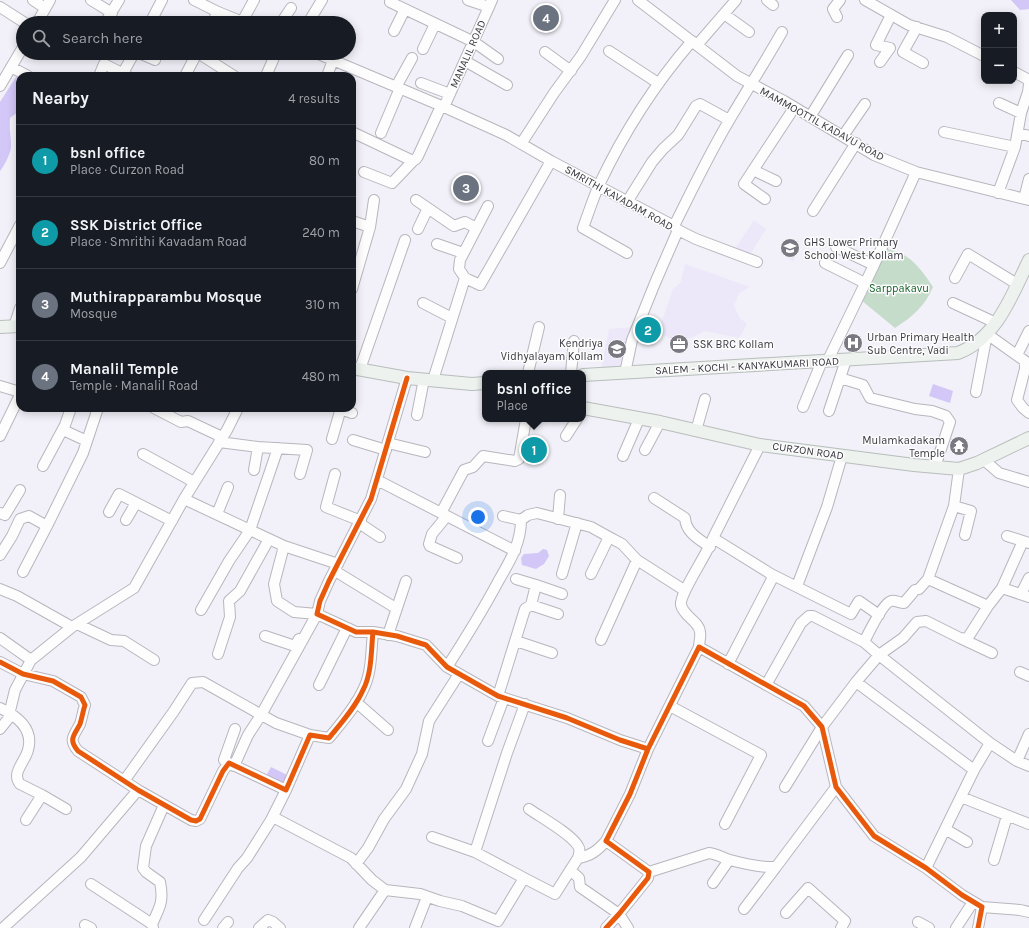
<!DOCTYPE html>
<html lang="en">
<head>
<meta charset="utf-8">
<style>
	:root { --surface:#171b24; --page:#242831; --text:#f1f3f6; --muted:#9ea1a6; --line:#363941; --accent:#7a7880 }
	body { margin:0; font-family:Karla,sans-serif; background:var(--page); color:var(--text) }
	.controls { position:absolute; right:12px; top:12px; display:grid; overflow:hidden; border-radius:8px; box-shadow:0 2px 10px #0003 }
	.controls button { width:36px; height:36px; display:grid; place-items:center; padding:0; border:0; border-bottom:1px solid var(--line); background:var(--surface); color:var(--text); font:20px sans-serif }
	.you { position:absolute; left:478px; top:517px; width:14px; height:14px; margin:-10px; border:3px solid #fff; border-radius:50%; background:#1a73e8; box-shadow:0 0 0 6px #1a73e833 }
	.badge { display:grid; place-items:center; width:26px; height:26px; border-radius:50%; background:var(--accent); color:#fff; font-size:13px; font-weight:700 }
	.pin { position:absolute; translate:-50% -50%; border:2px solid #fff; box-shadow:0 1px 4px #0006 }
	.popup { position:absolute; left:482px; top:370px; width:104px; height:52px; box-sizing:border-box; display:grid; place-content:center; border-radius:8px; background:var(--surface); filter:drop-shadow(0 1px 3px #0005); font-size:13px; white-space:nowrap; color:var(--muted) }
	.popup b { font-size:15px; color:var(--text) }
	.popup::after { content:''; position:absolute; left:50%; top:100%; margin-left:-8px; border:8px solid transparent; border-top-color:var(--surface) }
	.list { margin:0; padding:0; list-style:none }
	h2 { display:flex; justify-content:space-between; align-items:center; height:52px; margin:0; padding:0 16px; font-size:17px }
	h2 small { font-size:13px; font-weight:400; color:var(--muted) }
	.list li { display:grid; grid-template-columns:26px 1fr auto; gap:12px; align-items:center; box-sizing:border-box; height:72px; padding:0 16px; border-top:1px solid var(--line) }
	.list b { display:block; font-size:15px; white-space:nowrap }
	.list p { margin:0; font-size:13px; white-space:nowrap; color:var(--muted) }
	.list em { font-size:13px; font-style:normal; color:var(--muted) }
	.icon { flex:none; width:22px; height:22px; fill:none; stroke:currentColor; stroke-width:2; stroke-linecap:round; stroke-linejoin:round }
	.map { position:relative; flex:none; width:1029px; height:928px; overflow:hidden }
	.search { position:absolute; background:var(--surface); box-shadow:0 2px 10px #0003; left:16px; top:16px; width:340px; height:44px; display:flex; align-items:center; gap:10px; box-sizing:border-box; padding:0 14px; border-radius:22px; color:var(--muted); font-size:15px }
	.panel { position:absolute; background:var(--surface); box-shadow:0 2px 10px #0003; left:16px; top:72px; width:340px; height:340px; border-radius:12px }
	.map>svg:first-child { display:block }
	.built { fill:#ece8fa }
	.green { fill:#c5dccb }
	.water { fill:#d3c7f7 }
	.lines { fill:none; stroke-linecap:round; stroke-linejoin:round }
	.minor-casing { stroke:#b8b6bd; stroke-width:12 }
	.major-casing { stroke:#b7bebb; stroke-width:14 }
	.minor { stroke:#fdfdfe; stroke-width:10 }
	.major { stroke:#edf2ef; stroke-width:12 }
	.cycleway-casing { stroke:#fcfcfc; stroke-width:8 }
	.cycleway { stroke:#e8590c; stroke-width:5 }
	.labels { text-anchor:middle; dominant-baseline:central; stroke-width:3; stroke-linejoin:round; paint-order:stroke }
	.street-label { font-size:11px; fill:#39373f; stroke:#fcfcfc }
	.poi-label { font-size:11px; fill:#39373f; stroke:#fcfcfc; text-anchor:start }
	.park-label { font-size:11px; fill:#146229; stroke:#fcfcfc }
</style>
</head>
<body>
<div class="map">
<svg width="1029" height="928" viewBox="0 0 1029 928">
	<rect width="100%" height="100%" fill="#f2f0f8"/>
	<path class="built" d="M754,220L766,229L749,256L735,249Z
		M789,239L799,243L793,262L780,253Z
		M685,264L750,287L739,293L734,306L740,318L747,324L739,338L705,331L691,338H670L658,332L673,289L681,282Z
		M636,327L623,370H601L609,329Z"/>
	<path class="green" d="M887,249C910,253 920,268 933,287C925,306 912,317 895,328L861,300Z"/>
	<path class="water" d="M1011,0H1029V9L1020,10Z
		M16,77L20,79V111L18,112L10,118C9,130 11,135 11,145C12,151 4,166 0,171V102Z
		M933,384L953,391L950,403L929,396Z
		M543,549L547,550L549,556L544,564L536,569L522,565L521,558L524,554L538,553Z
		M271,767L289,776L283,785L266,776Z"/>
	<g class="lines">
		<defs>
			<path id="minor" d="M33,0L45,8
				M91,0L112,13
				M194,0L218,12L245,23
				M468,0L489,7
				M638,0L737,76L784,101L874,155L916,172L1029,200
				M767,0L773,5
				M865,0L909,25L947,37L984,56
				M390,2L474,42L498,59
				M0,7L25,23
				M724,14L749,32
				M837,17L833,9L840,0
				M242,22L254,0
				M37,23L50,0
				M105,23L119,0
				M150,23L162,0
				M212,23L218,12
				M281,23L291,8
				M308,23L322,0
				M917,27L903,52L923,63
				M394,31L405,9
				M697,45L736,0
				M423,49L435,24
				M609,51L658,83
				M545,52L571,71
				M139,53L155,60
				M198,53L234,76
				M316,53L444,107L506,135L551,161L674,226L678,230L655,283L632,340L625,373
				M465,61L507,85
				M880,62L890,48L876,45L891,15
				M11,67L28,76
				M1014,72L1029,80
				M123,73L134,53
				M99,76L104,64L128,76
				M185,76L197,53
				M266,76L276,53
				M327,76L333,60
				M421,83L450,94
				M0,86L23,47
				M396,87L412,58
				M999,103L1021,113
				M444,107L492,0
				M810,117L848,55
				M352,132L413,161L416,159L418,156L441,106
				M944,132L1015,147
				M381,133L400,88
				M1018,133L1029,136
				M843,136L865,104
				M521,144L554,93L581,56L615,0
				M753,170L776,181
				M364,172L392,183L413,161
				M998,193L1015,147L1021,113L1028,92L1029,84
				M765,199L744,184L794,108
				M1024,199L1029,179
				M416,200L454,226L465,222L476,228
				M627,202L652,162L663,149L678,135L696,106L700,104L729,120
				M813,211L856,143
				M352,221L370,227L352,289
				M674,226C692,190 709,154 730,119C747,90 765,62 782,32
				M370,227L374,200
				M418,229L428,208
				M678,230L696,239L757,262
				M437,244L463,253
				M836,247L874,265
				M627,253L583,228C588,214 593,199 599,185C623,134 654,85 692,41
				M0,263L20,225
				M825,263L865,283
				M465,278L459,269L460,260L488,206
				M955,278L968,254L1017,284
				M423,303L452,318
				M953,303L996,323
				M14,327L20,308
				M1017,355L1029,331
				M828,360L874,265L916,172
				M360,369L405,240
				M528,373L539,327
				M571,373L574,341
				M407,378L371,499L329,581L320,601L317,614L356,632H373L397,636L426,645L447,667L498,696L567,718L620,740L648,749
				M840,378L863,385L870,398L915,409L932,411L946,416L950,422L935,467
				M433,380L465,278L480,285L551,161
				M0,386L20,392
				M976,392L987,334L1025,361V369L1017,400L1023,408L1029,413
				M803,407L822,361
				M154,408L181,422L188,421L222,437
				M341,409L352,413
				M829,411L846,360
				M417,415L424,379
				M63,430L87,441
				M696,431L705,399
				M0,436L20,395
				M566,436L577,419
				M332,439L341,408
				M353,440L386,450
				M219,442L258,447L307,450L300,474
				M388,443L425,452
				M645,450L660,422
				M143,454L194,482
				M623,456L639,419
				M984,460L999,473L1029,482
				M43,466L65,425L71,408
				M254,470L258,447
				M335,474L326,507L361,521
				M377,480L515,551
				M654,498L685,518C686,533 699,539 710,547
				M184,499L284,546L338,564
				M954,506L971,511L965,535
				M109,512L119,494L172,521
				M0,513L5,515L20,490
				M441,513L464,470L473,467L483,456L515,461L519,459L526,419
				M217,514L228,487
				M503,516L521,520
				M446,517L432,534L429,544L430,546L457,558
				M558,519L560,495
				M126,520L136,503
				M359,523L380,537
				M1007,536L1029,543
				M713,538L771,574L772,579L728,664
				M0,555L12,536L20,519L29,516L47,526
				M335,571L394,607
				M23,572L47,526L83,453L98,408
				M562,574L577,523
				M591,574L609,537
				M771,574L851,614L859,601L879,615
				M516,579L536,585L531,605
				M928,579L988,606L1002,588L1029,597
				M536,585L562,594
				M797,586L827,507L842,456
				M1002,588L1023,541
				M0,589L17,596L72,627
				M1021,594L1029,578
				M988,606L967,639L960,638L926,621L917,622L903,638L879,655L990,743
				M201,610L229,561L250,530L278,448
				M77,624L111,640L124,641L154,660
				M388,635L406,581
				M265,636L295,646L299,639
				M0,638L31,660
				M960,638L992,653
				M601,640L637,560
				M516,641L552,653
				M699,647C699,642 701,637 700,632C699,621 684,617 681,605C679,594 708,553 713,538L760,445
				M218,654L230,617L229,601L240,591L269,539
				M0,662L23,674L53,681L81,697L85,705C83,711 82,718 80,724C74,736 68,739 78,751L138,790L191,820L196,821L200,819L223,771L229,763L286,790L310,735L329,738C341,723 355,708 363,690C372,673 371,651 373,632
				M447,667C465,639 483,610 499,580C510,561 521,543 521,520L528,515L537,513L591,527L609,537L622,544L637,560L684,590
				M1020,672L1029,676
				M856,682L974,770
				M319,685L347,628
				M766,685L801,623L809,616H813L864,642
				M498,696L525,609L531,605L558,614
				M356,702L388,730
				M670,706L761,755L725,824
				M0,708C17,716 34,729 28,750C25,762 11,773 20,784L42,795
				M0,729L8,719L15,690L31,660L72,627L134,588L184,499L227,430L238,408
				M488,741L504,698
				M224,760L235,729
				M1017,761L1029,734
				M234,766L248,735L261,715L317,614L294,612L277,601L274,584L284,546
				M124,781L174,711L192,683L203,682L276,723L310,735
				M785,787L822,727L856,682L879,655L864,642C868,634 883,603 891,601C895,600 900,603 904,603L915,590L919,589L928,579L954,506L959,469
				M961,797L1029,824
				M529,809C542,818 571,834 578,846C581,850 579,854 578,858
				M273,817L351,858L372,880L385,890
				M26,820L42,795L66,809
				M945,829L967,842
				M432,837L475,852L524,878
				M475,852L507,753L525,704
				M994,860L1007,816
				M356,864L368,848L384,819L406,789L422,754L429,721L459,674
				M926,868L974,770L990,743L1017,761L1029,766
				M570,870L579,878L580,887L619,914L628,928
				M649,872L709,853C717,854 723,858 730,860C745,864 761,868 776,867L836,787
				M713,883L729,860
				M91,884L152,924
				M982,907L1020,910L1029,912
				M744,909L776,867
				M786,913L808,888L845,921L841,928
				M204,920L238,868L247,858L271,820L286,790
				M918,922L929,928
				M85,925L91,928
				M3,928L81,857L138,790
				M153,928L152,924C160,907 164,901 160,882L146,872L143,868L146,846L164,805
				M223,928L228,922
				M259,928L268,920L273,922L280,928
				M359,928L385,890L420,894L440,901L462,906L498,921L524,878L555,894L578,858C591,856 598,850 606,841
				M415,928L427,897
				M606,928L619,914L648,878L649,872L606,841L630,794L648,749L699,647L804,706L822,727L836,787L874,836L926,868L962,895L982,907L978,928
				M956,928L973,902"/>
			<path id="major" d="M0,327L20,326
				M352,368L407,378L472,384L485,383
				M583,375L958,353C997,338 1012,295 1029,260
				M583,408L660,422L760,445L914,465L959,469L977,463L1029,438"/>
		</defs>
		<use href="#minor" class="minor-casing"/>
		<use href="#major" class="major-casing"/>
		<use href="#minor" class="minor"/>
		<use href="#major" class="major"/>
		<defs>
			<path id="cycleway" d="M407,378L371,499L329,581L320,601L317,614L356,632H373L397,636L426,645L447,667L498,696L567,718L620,740L648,749
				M0,662L23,674L53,681L81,697L85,705C83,711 82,718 80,724C74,736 68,739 78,751L138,790L191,820L196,821L200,819L223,771L229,763L286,790L310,735L329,738C341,723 355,708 363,690C372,673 371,651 373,632
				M606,928L619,914L648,878L649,872L606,841L630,794L648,749L699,647L804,706L822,727L836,787L874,836L926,868L962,895L982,907L978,928"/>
		</defs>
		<use href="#cycleway" class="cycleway-casing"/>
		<use href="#cycleway" class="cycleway"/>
	</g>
	<defs>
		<symbol id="school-disc" viewBox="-11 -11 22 22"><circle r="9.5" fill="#7a7880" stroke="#fcfcfc"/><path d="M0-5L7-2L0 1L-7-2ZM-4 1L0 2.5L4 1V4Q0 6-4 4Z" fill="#fff"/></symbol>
		<symbol id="hospital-disc" viewBox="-11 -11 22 22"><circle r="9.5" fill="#7a7880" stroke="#fcfcfc"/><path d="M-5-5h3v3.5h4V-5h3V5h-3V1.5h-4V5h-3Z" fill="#fff"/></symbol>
		<symbol id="office-disc" viewBox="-11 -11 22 22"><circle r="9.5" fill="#7a7880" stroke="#fcfcfc"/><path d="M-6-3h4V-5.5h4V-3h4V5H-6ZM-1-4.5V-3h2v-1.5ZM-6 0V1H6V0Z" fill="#fff"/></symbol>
		<symbol id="temple-disc" viewBox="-11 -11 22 22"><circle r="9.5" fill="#7a7880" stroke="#fcfcfc"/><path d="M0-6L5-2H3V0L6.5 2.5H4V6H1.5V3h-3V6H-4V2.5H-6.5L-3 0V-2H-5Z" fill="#fff"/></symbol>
	</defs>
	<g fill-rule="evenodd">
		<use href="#school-disc" x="779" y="237" width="22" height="22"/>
		<use href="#hospital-disc" x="842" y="332" width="22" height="22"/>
		<use href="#office-disc" x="668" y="333" width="22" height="22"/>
		<use href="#school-disc" x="606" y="338" width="22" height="22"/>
		<use href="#temple-disc" x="948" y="435" width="22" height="22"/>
	</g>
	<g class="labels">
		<g class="street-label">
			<text transform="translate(468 54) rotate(-66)">MANALIL ROAD</text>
			<text transform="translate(822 124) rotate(29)">MAMMOOTTIL KADAVU ROAD</text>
			<text transform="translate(619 198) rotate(29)">SMRITHI KAVADAM ROAD</text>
			<text transform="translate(747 366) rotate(-3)">SALEM - KOCHI - KANYAKUMARI ROAD</text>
			<text transform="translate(808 451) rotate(8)">CURZON ROAD</text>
		</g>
		<g class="poi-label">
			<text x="804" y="242">GHS Lower Primary<tspan x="804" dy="13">School West Kollam</tspan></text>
			<text x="867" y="337">Urban Primary Health<tspan x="867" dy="13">Sub Centre, Vadi</tspan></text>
			<text x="603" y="343" text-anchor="end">Kendriya<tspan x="603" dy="13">Vidhyalayam Kollam</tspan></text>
			<text x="693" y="344">SSK BRC Kollam</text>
			<text x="945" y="440" text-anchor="end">Mulamkadakam<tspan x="945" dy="13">Temple</tspan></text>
		</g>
		<g class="park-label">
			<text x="899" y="288">Sarppakavu</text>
		</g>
	</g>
</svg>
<div class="controls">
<button>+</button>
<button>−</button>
</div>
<div class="you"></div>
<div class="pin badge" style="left:534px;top:450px;background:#0f9aa8">1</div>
<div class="popup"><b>bsnl office</b>Place</div>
<div class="pin badge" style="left:648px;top:330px;background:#0f9aa8">2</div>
<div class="pin badge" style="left:466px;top:188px;background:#6b7280">3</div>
<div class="pin badge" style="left:546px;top:18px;background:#6b7280">4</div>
<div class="search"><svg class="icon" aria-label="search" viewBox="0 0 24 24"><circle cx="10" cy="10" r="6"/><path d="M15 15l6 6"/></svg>Search here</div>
<section class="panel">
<h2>Nearby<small>4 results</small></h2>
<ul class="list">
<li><span class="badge" style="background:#0f9aa8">1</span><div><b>bsnl office</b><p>Place · Curzon Road</p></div><em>80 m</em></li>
<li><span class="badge" style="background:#0f9aa8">2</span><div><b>SSK District Office</b><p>Place · Smrithi Kavadam Road</p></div><em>240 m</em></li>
<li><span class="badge" style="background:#6b7280">3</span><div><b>Muthirapparambu Mosque</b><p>Mosque</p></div><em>310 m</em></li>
<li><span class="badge" style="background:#6b7280">4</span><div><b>Manalil Temple</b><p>Temple · Manalil Road</p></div><em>480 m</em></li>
</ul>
</section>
</div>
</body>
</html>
